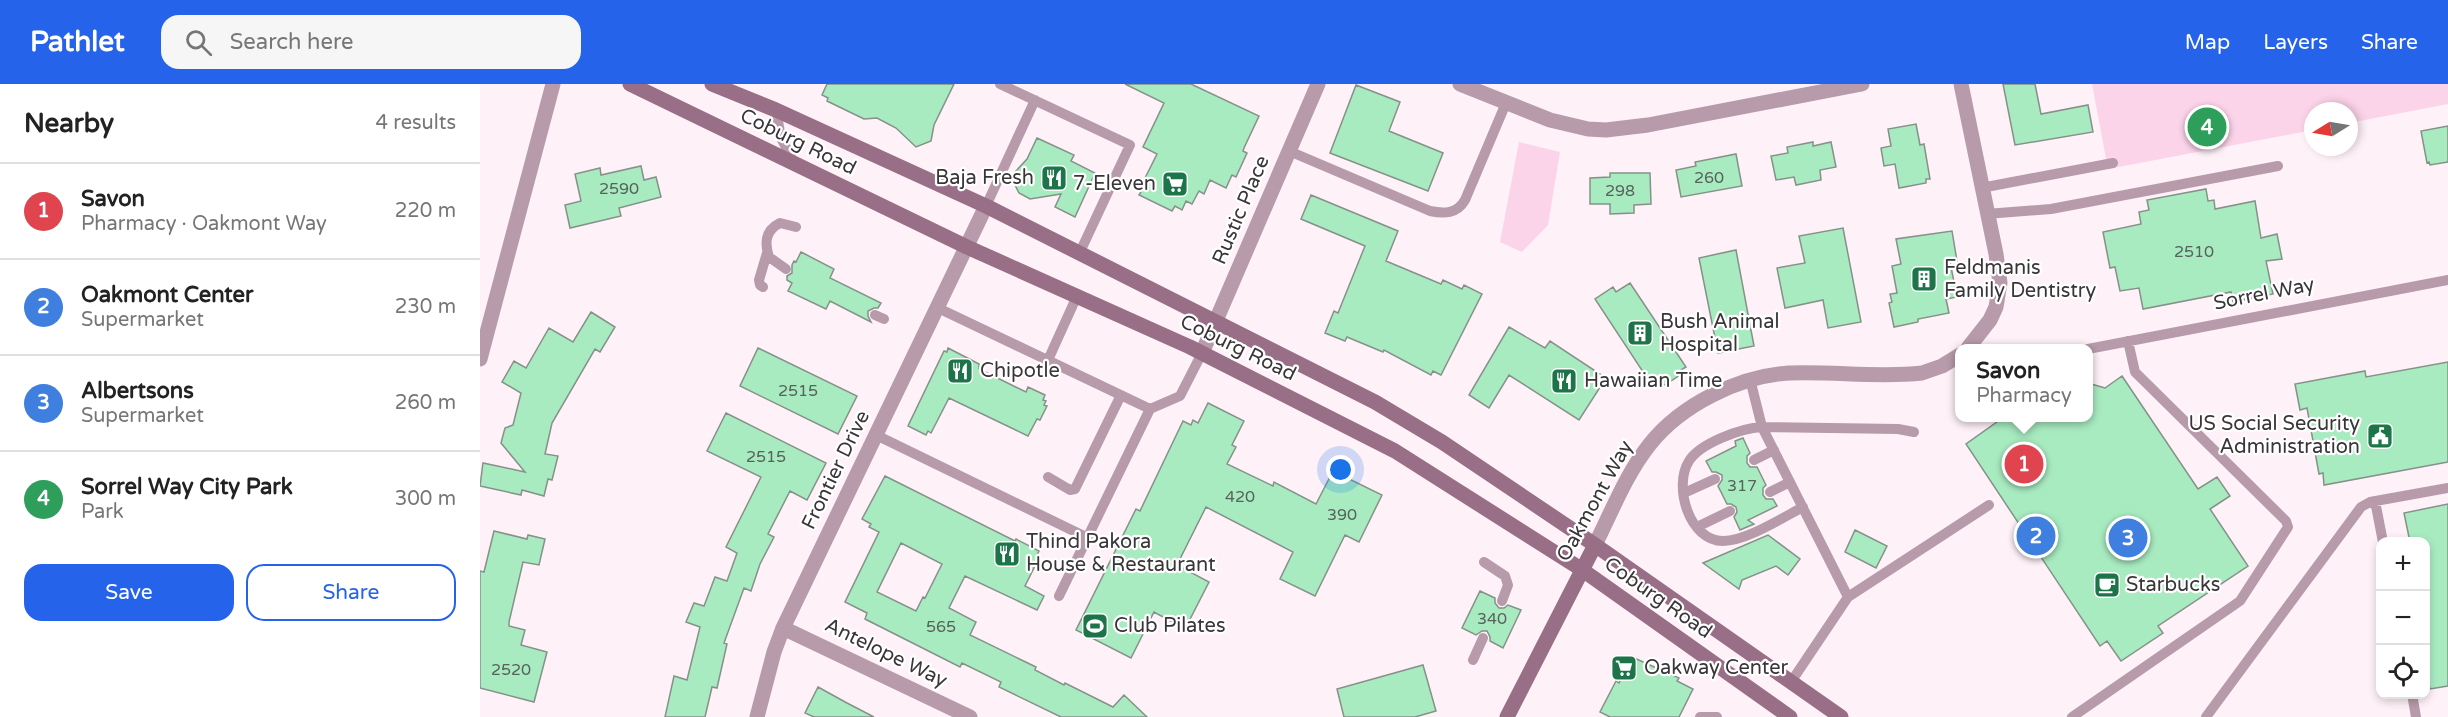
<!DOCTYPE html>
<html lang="en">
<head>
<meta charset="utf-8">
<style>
	:root { --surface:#fff; --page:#f6f6f6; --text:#222; --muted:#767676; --line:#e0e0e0; --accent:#2563eb }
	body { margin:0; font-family:"Varela Round",sans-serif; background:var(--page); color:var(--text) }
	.controls { position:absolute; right:18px; bottom:18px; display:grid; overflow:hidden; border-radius:12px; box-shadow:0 3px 9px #0003 }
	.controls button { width:54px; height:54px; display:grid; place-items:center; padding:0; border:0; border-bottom:2px solid var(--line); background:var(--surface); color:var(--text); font:30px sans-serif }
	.compass { position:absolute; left:1824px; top:18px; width:54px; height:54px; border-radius:50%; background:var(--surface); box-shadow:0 3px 9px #0003; rotate:259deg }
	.you { position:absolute; left:861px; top:386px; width:21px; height:21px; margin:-15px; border:4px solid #fff; border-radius:50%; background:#1a73e8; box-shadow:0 0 0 9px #1a73e833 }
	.badge { display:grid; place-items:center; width:39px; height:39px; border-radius:50%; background:var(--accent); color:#fff; font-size:20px; font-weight:700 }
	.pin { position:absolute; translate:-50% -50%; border:3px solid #fff; box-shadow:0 2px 6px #0006 }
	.popup { position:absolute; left:1475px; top:260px; width:138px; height:78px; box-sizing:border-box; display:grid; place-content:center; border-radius:12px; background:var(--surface); filter:drop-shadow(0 2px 4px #0005); font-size:20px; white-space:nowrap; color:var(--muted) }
	.popup b { font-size:22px; color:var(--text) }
	.popup::after { content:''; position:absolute; left:50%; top:100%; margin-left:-12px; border:12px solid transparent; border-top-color:var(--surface) }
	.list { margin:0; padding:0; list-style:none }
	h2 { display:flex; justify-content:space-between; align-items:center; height:78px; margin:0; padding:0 24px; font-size:26px }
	h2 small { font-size:20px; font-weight:400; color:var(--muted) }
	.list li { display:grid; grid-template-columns:39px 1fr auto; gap:18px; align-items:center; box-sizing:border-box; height:96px; padding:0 24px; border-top:2px solid var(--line) }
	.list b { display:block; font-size:22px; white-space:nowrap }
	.list p { margin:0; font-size:20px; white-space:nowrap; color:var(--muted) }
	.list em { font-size:20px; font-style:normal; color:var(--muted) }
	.actions { display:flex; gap:12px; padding:18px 24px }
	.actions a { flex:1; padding:14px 0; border:2px solid var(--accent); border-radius:18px; text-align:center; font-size:21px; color:var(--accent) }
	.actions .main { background:var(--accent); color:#fff }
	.icon { flex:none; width:33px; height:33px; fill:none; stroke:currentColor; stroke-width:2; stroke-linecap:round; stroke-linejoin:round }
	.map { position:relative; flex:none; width:1968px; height:633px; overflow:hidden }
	header { display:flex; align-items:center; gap:36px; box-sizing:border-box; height:84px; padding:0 30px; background:var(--accent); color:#fff }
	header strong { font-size:28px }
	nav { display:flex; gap:33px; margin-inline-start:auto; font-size:21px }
	.search { width:420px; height:54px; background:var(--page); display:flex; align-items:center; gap:15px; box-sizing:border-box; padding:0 21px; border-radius:18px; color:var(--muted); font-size:22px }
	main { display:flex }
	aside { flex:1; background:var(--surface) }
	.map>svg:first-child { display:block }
	.green { fill:#fcd4ea }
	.building { fill:#a8ebc1; stroke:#859189; stroke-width:1.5; fill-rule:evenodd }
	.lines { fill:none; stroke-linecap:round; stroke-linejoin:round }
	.lane { stroke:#b79baa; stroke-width:10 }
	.street { stroke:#b79baa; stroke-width:15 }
	.secondary { stroke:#986f86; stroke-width:15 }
	.labels { text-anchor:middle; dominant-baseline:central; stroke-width:4.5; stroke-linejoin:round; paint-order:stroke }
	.number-label { font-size:16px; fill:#56625a }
	.street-label { font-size:20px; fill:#3a3538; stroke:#fff }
	.poi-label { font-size:20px; fill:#3a3538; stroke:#fff; text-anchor:start }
</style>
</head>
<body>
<header>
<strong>Pathlet</strong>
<div class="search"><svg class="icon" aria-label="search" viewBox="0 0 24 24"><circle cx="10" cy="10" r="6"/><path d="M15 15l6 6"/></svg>Search here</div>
<nav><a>Map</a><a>Layers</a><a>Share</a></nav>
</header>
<main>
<aside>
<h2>Nearby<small>4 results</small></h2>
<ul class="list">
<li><span class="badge" style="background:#e0444e">1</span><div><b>Savon</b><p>Pharmacy · Oakmont Way</p></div><em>220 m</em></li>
<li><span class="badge" style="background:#3f7fe0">2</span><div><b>Oakmont Center</b><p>Supermarket</p></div><em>230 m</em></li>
<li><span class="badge" style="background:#3f7fe0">3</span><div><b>Albertsons</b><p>Supermarket</p></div><em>260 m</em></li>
<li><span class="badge" style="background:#2e9e5b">4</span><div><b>Sorrel Way City Park</b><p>Park</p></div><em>300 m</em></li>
</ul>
<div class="actions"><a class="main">Save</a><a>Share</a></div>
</aside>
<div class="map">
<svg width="1968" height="633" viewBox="0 0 1968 633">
	<rect width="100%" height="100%" fill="#fef1f8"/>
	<path class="green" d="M1612,0H1968V20L1869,39V27H1833V46L1628,85Z
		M1039,58L1080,68L1068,141L1042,168L1020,158Z"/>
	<path class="building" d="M347,0H474L454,41L451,57L436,63L416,44L397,34L384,35L347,17L348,14L342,11Z
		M645,0H711L779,32L764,64L763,67L767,69L756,93L752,91L746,104L730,96L724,110L719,107L712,120L706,117L702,126L695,122L692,127L659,111L662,106L660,104L677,70L663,63L684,19Z
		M1523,0H1555L1561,30L1608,21L1613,48L1535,61Z
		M876,1L920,18L909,47L963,69L948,107L850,69Z
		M1436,40L1440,61L1444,60L1450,95H1446V99L1419,104L1415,80L1404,82L1401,64L1411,62L1408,45Z
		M1968,42V78L1950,81L1949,78L1947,79L1941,47Z
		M557,54L594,71L591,77L615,89L595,133L575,123L581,110L550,115L539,109L534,99L535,88L547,75Z
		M1333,58V62L1351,58L1356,83L1340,86L1341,96L1316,101L1314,93L1296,96L1291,72L1308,69L1307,63Z
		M1256,70L1262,102L1201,113L1196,86L1216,82L1215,78Z
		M161,82L164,96L176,93L181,113L139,124L141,132L90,144L85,121L101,117L95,90L120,84L121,91Z
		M1130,89H1170L1171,120L1154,121V129L1130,130V120H1110V94L1130,93Z
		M1726,105L1728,117L1734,116L1735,125L1775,117L1781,154L1797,150L1802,175L1786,177L1793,210L1753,218L1751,208L1663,225L1659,204L1640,207L1635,183L1630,184L1623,148L1661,140L1659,128L1669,126L1667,116Z
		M831,111L918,147L906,177L961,200L963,196L982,205L984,201L1002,210L961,291L953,287L951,291L904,266L903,268L867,253L865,257L845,249L854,227L858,229L885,162L821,135Z
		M1363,144L1381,238L1348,244L1343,216L1305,224L1297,184L1325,179L1319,152Z
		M1472,147L1477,177L1470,178L1477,213L1466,215L1469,229L1438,235V238L1414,243L1409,219L1412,218L1410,210L1417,209L1412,182L1421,180L1416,155Z
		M1256,166L1274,262L1238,269L1219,174Z
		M321,168L354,185L350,194L401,219L398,224H394L388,227V232L391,238L350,217L346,225L308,207L312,199L307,196V192L312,189V181L314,177L316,178Z
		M1150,199L1206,283L1201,286L1203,289L1185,301L1167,294L1115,215L1133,203L1136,208Z
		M111,228L135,243L120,268L115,265L72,339L65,370L78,372L72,396L68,395L64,412L42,406L41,411L0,402L3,379L45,388L21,359L25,344L33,341L41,309L22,298L34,277L46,284L69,244L93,258Z
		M1029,243L1065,264L1070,257L1126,294L1099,336L1029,291L1009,324L989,311Z
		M278,264L377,312L358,350L260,302Z
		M468,264L499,280V285L546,308L548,303L565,311L563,316L566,317L564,321L567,322L560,336L557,335L548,352L469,314L451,349L448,347L446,351L428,342L464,267L467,268Z
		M1968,278V378L1844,401L1843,389L1839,390L1827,324L1820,326L1815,300L1885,287L1886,293Z
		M1642,292L1718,405L1737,393L1750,412L1730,425L1768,482L1678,542L1683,549L1641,577L1627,557L1620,562L1486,360L1524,333H1608V299L1625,304Z
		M728,319L764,337L752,361L756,363L747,380L793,402L794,398L836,420L853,387L902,411L879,458L865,451L835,512L800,495L813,468L726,423L697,481L729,498L705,545L674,528L651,574L596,546L656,425L660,427L703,337L711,341L713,336L718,339Z
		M246,329L346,379L327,416L310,407L288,450L294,453L280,480L271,507L264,504L244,559L247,560L237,604L232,603L225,633H185L194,592L207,596L220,543L206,538L214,519L224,522L235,493L247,497L257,469L246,463L281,393L227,367Z
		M1263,354L1270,369L1267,372V379L1270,383H1277L1286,401L1283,404V411L1286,415H1293L1297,422L1268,436L1274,440L1260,446L1254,433L1257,428L1256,423L1251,420H1247L1238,402L1242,396V391L1236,388H1232L1226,377L1256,362L1255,357Z
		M405,392L535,457L536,455L559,467L556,473L559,474L545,502L564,512L557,526L485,492L469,524L496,538L490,551L556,583L555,586L584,601L585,599L633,623L644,611L667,633H581L519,603L521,598L482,579L480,583L385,535L387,529L365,518L399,448L389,443L391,440L382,435ZM421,459L462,480L445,514L443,513L436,527L397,508Z
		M1968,420V602L1950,605L1948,595L1946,596V458H1930L1924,429Z
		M1375,446L1407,462L1396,484L1365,468Z
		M14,447L47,455L48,451L65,455L59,481L43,478L29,538V542L45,546L41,561L67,568L54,618L0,604V487L4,488Z
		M1288,451L1320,475L1308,491L1296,482L1262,496L1259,505L1223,479Z
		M1000,507L1015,514V519L1019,524H1024L1028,521L1041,526L1023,564L1010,557V553L1007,547H1002L996,551L982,544Z
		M1152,573L1199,594L1197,597L1213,605L1199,633H1130L1120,628L1136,597L1139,599Z
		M943,581L956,627L935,633H864L857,605Z
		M338,603L367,619L394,633H334L325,629Z"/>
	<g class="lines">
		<path class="lane" d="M520,0L650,61L600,168
			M296,26L301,54L314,79
			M809,67L950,127C964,130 977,130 985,116L1026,19
			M1501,104L1633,79
			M506,122L555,16
			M1506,130L1571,125L1798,82
			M306,185L289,173C284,158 286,146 300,139L316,143
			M283,203L280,201L279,196L287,169
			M458,224L670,325
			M395,231L404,235
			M1608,265L1968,196
			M568,276L597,212
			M1270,295L1282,343C1262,344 1220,359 1209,377C1193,402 1209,457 1243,457C1266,457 1302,434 1323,423
			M396,351L606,453
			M1274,376L1294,366
			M568,393L590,406L595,405L641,311
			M1290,408L1310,398
			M1204,409L1235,395
			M1895,417L1903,458
			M1217,443L1250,427
			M1004,478L1025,492L1028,501L1022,517
			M579,512L670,325L700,312L722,269
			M1368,513L1282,343L1418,345L1434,348
			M993,576L1003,554
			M1311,598L1368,513L1509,421
			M1932,610L1936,633
			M1220,633H1237
			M1592,633L1760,517L1808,443L1806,437L1655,288L1648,257
			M1726,633L1881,423L1890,418L1968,404"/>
		<path class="street" d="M980,0L1070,36L1108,45L1126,46L1168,41L1382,0
			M1481,0L1516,170L1520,199L1516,223L1510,236L1488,264
			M722,269L838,0
			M0,275L73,0
			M1115,461C1132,427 1146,390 1170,360C1201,321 1259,292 1309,289C1353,287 1398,294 1442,289L1462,282L1480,271
			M303,544L490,633
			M277,633L294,568L303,544L506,122"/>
		<path class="secondary" d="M150,0L487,163L710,263L915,367L1101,485L1310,633
			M232,0L296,26L506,122L895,318L962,358L1115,461L1361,633
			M1027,633L1115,461"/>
	</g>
	<defs>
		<symbol id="restaurant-square" viewBox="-11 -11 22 22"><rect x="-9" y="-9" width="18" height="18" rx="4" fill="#1c7448" stroke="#fff"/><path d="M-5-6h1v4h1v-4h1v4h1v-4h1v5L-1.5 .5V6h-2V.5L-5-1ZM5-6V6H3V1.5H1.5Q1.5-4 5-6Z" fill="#fff"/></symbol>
		<symbol id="supermarket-square" viewBox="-11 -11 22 22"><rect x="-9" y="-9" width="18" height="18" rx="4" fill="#1c7448" stroke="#fff"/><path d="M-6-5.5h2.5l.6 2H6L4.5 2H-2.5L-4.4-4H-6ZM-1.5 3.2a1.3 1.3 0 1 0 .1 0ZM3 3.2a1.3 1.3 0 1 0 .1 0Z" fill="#fff"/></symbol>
		<symbol id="building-square" viewBox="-11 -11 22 22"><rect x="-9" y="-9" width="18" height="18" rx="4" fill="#1c7448" stroke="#fff"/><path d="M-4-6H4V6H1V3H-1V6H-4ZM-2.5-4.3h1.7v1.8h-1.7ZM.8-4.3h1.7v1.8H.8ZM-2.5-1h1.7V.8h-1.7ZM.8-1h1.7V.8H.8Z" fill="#fff"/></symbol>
		<symbol id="civic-square" viewBox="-11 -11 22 22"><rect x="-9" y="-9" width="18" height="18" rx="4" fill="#1c7448" stroke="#fff"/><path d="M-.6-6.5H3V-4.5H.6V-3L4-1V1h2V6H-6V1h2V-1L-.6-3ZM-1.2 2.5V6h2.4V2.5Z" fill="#fff"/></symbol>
		<symbol id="cafe-square" viewBox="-11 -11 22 22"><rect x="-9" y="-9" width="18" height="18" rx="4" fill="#1c7448" stroke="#fff"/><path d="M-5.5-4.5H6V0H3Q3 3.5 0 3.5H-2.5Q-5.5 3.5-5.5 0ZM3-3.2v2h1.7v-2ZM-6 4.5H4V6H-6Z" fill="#fff"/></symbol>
		<symbol id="stadium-square" viewBox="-11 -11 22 22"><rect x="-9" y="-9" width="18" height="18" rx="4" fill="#1c7448" stroke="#fff"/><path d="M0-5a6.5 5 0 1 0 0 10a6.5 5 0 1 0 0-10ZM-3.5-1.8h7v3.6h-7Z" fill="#fff"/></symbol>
	</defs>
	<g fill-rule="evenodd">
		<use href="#restaurant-square" x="559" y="79" width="30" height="30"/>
		<use href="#supermarket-square" x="680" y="85" width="30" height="30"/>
		<use href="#building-square" x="1429" y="180" width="30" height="30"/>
		<use href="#building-square" x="1145" y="234" width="30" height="30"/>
		<use href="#restaurant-square" x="465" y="272" width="30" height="30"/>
		<use href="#restaurant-square" x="1069" y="282" width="30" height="30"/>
		<use href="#civic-square" x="1885" y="337" width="30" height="30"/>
		<use href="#restaurant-square" x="512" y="455" width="30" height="30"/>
		<use href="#cafe-square" x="1612" y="486" width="30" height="30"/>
		<use href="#stadium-square" x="600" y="527" width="30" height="30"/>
		<use href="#supermarket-square" x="1129" y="569" width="30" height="30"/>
	</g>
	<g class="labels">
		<g class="number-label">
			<text x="1229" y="94">260</text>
			<text x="139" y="105">2590</text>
			<text x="1140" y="107">298</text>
			<text x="1714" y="168">2510</text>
			<text x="318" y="307">2515</text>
			<text x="286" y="373">2515</text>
			<text x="1262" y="402">317</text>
			<text x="760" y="413">420</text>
			<text x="862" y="431">390</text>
			<text x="1012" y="535">340</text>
			<text x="461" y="543">565</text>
			<text x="31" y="586">2520</text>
		</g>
		<g class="street-label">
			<text transform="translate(318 58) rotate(26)">Coburg Road</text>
			<text transform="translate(761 126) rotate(-67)">Rustic Place</text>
			<text transform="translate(1784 210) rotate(-11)">Sorrel Way</text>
			<text transform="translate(758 264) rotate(26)">Coburg Road</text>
			<text transform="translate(356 386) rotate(-64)">Frontier Drive</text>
			<text transform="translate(1115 417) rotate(-61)">Oakmont Way</text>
			<text transform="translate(1178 514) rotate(35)">Coburg Road</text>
			<text transform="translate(406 569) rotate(26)">Antelope Way</text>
		</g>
		<g class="poi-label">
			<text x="554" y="94" text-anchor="end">Baja Fresh</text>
			<text x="676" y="100" text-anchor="end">7-Eleven</text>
			<text x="1464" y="184">Feldmanis<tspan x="1464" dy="23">Family Dentistry</tspan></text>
			<text x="1180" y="238">Bush Animal<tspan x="1180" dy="23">Hospital</tspan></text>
			<text x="500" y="287">Chipotle</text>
			<text x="1104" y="297">Hawaiian Time</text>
			<text x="1880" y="340" text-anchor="end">US Social Security<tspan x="1880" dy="23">Administration</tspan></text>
			<text x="546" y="458">Thind Pakora<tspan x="546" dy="23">House &amp; Restaurant</tspan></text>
			<text x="1646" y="501">Starbucks</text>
			<text x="634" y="542">Club Pilates</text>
			<text x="1164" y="584">Oakway Center</text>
		</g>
	</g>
</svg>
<div class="controls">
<button>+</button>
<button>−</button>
<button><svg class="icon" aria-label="locate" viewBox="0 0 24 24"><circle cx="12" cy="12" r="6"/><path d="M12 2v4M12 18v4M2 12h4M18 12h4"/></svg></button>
</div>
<svg class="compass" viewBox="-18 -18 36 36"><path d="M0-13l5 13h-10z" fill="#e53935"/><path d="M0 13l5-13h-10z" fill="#767676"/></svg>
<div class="you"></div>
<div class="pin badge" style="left:1544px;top:380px;background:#e0444e">1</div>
<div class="popup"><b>Savon</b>Pharmacy</div>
<div class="pin badge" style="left:1556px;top:452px;background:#3f7fe0">2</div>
<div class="pin badge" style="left:1648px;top:454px;background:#3f7fe0">3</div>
<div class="pin badge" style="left:1727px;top:43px;background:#2e9e5b">4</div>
</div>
</main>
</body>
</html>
